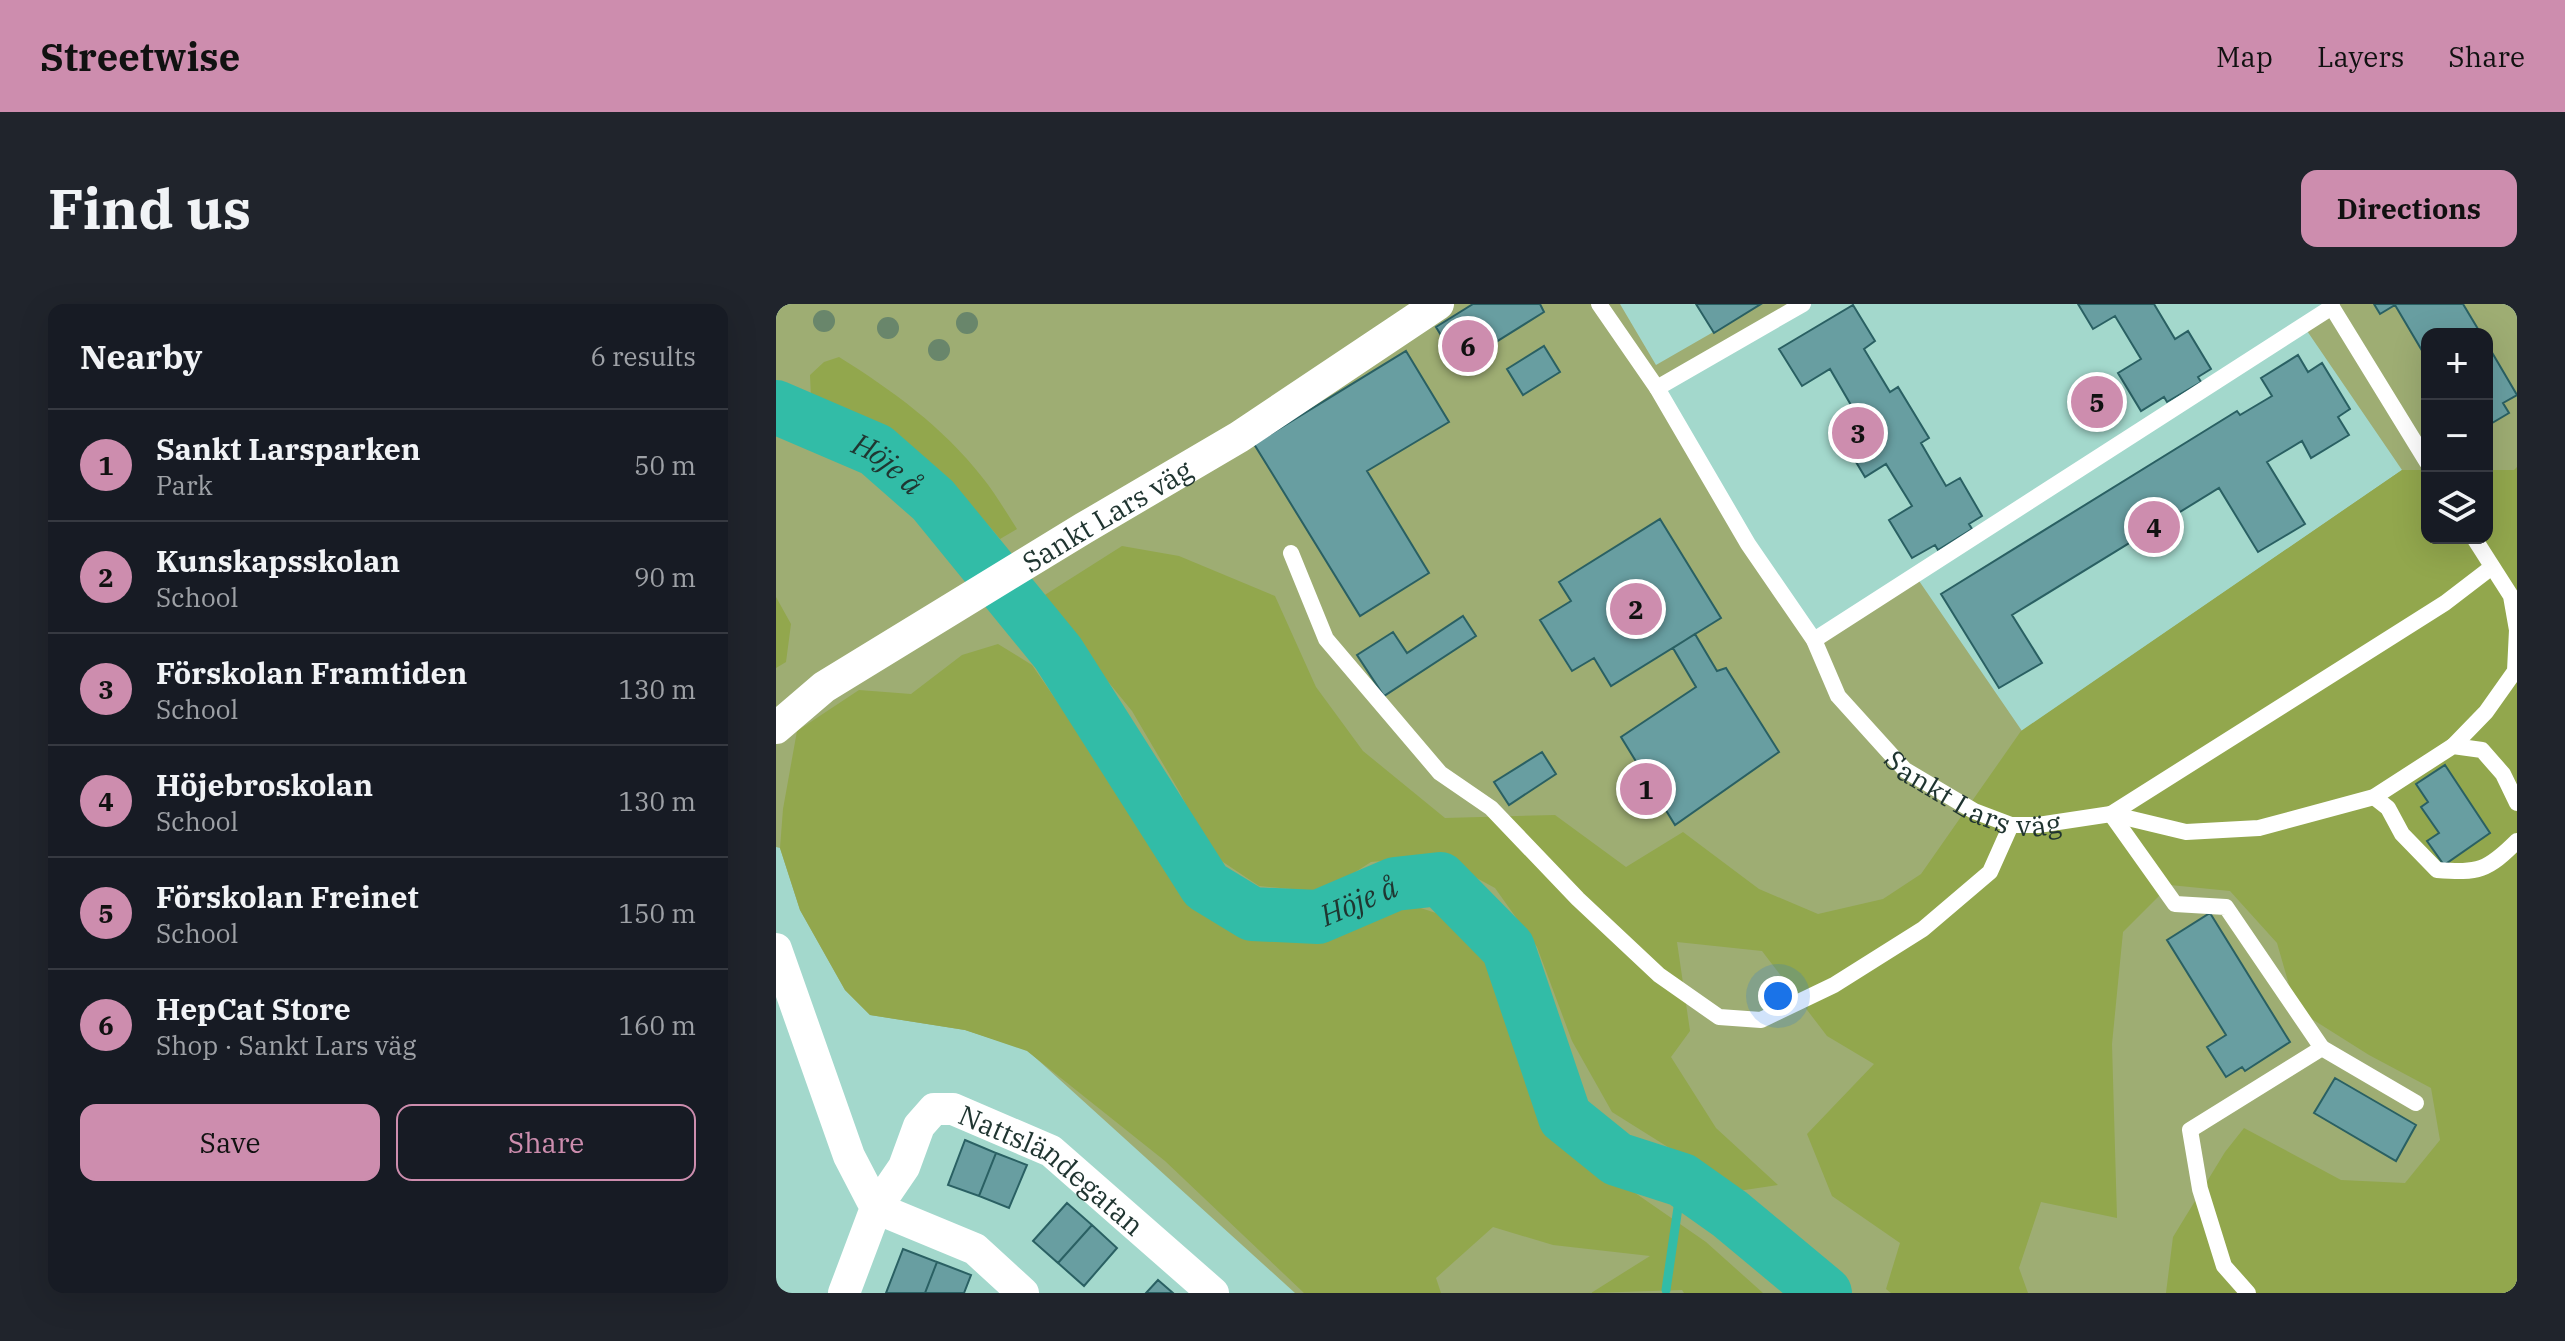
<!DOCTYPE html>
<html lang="en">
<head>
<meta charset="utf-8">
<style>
	:root { --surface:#171b24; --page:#20242c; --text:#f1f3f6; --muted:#9ea1a6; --line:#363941; --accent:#cd8dae }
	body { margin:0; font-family:"IBM Plex Serif",serif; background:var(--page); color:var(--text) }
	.controls { position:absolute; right:24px; top:24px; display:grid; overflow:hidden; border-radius:16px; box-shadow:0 8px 32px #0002 }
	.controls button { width:72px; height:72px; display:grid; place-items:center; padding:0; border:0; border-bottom:2px solid var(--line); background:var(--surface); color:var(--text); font:40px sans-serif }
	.you { position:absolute; left:1002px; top:692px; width:28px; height:28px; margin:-20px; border:6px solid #fff; border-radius:50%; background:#1a73e8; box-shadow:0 0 0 12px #1a73e833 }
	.badge { display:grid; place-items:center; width:52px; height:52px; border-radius:50%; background:var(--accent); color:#111; font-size:26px; font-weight:700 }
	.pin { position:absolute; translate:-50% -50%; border:4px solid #fff; box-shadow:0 2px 8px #0006 }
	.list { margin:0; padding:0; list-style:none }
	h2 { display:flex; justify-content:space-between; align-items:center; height:104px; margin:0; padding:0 32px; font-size:34px }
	h2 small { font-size:26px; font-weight:400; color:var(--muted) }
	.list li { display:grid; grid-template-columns:52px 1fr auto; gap:24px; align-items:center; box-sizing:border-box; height:112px; padding:0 32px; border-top:2px solid var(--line) }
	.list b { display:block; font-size:30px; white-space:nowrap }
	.list p { margin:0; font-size:26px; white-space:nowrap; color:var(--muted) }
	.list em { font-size:26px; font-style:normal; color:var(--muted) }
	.actions { display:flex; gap:16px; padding:24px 32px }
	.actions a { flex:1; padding:18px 0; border:2px solid var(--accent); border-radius:16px; text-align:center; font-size:28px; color:var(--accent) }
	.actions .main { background:var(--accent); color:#111 }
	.icon { flex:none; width:44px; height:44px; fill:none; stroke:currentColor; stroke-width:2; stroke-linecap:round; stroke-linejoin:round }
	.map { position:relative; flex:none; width:1741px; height:989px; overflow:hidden; border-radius:16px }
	header { display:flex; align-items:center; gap:48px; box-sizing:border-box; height:112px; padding:0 40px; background:var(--accent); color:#111 }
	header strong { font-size:38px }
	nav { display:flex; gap:44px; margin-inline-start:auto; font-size:28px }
	.intro { display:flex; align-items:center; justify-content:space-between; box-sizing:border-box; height:192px; padding:0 48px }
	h1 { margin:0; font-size:56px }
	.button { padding:20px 36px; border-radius:16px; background:var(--accent); color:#111; font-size:28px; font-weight:700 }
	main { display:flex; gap:48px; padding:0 48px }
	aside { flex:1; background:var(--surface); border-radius:16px; box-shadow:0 8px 32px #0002 }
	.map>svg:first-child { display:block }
	.green { fill:#9ead73; fill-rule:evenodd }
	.forest { fill:#92a74d }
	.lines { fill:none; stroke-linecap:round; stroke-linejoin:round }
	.stream { stroke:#32bca7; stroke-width:9 }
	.river { stroke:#32bca7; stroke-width:54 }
	.building { fill:#689ea1; stroke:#2a6063; stroke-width:2 }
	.lane { stroke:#fff; stroke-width:16 }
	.street { stroke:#fff; stroke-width:32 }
	.tree { fill:#69866b }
	.labels { text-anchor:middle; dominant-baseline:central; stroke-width:7; stroke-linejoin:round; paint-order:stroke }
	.street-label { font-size:28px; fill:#1f3430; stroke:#d8f2ec }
	.water-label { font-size:30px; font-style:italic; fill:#1f3631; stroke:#d8f2ec }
</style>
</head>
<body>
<header>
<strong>Streetwise</strong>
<nav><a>Map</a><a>Layers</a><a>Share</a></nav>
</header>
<div class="intro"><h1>Find us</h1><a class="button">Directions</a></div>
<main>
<aside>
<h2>Nearby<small>6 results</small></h2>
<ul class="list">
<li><span class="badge">1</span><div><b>Sankt Larsparken</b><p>Park</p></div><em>50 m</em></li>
<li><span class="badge">2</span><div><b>Kunskapsskolan</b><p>School</p></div><em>90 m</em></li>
<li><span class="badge">3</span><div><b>Förskolan Framtiden</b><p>School</p></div><em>130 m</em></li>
<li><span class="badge">4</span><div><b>Höjebroskolan</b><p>School</p></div><em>130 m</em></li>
<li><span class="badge">5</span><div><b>Förskolan Freinet</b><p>School</p></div><em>150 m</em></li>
<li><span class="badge">6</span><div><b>HepCat Store</b><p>Shop · Sankt Lars väg</p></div><em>160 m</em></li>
</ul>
<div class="actions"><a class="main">Save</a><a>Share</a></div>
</aside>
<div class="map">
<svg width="1741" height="989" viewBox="0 0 1741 989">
	<rect width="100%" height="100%" fill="#a3d8cc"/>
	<path class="green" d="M0,0H844L880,61L986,0H1027L881,83L1037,335L1139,271L1246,427L1626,166L1527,21L1554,0H1741V989H519L251,746L189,726L94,711L69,686L24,606L4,544L0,543ZM1651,30H1711V234H1651ZM630,47L672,118L591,167L653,269L584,312L479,140ZM783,278L945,314L836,382L818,354L795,367L764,317L795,297Z"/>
	<path class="forest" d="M63,53C116,86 167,123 206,173C219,189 230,208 241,225L224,235C192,196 159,166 117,140C90,123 60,114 35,93L34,71L48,58Z
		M1741,163V989H1390L1397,933L1449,848L1468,824L1565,876L1629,879L1664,836L1655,784L1593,751L1520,705L1501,639L1454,587L1394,581L1347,628L1336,740L1341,914L1265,898L1243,964L1252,989H1115L1110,985L1124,939L1056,892L1031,830L1098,760L1051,732L986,647L901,638L914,727L895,753L940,824L1002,881L962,887L836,808L796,737L761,643L719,584L660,552L595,558L548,588L483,582L435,550L403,487L356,407L264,294L346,242L403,252L499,292L540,383L587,447L669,514L779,511L850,563L907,528L983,585L1042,610L1107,595L1145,570L1245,427L1626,166H1651V234H1711V166H1738Z
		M0,293L15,320L10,358L0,364Z
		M222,340L256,361L419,598L476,631L553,632L620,596L663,610L712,654L770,817L826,866L930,938L987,989H908L906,986L815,989L874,952L777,941L717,923L660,974L665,989H528L389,857L251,747L189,726L94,711L69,686L24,606L4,544L7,505L21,427L83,386L135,390L186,351Z"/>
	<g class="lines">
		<path class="stream" d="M890,986L906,876"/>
		<path class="river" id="s1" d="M0,103L100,146L157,196L282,349L430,582L476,610L542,613L619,580L664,575L732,644L789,813L841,855L906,876L954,910L1049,989"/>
	</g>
	<path class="building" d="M697,0H764L768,8L683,61L660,23Z
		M920,0H985L938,29Z
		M1302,0H1378L1399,35L1412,27L1435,65L1422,73L1425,78L1391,98L1388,93L1365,107L1342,69L1365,55L1339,12L1317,25Z
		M1598,0H1687L1705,30H1651V55L1619,1L1604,10Z
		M1077,1L1099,37L1088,45L1114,88L1122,83L1153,134L1145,139L1170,182L1184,174L1206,212L1193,220L1196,225L1162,246L1159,241L1136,254L1113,216L1136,202L1110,160L1089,173L1058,121L1079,108L1054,65L1026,82L1003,45Z
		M1711,40L1741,91L1727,99L1733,109L1711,122Z
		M768,42L784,68L747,91L731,65Z
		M630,47L673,118L591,167L653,269L584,312L478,140Z
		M1522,51L1532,68L1546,59L1574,105L1562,113L1573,131L1535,154L1526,137L1491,158L1529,220L1482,248L1443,184L1236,311L1266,359L1223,384L1165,290L1461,107L1464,111L1496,92L1485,74Z
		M884,215L945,314L835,382L818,354L796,367L764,316L795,297L783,278Z
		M687,312L700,332L608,392L581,351L617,328L631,349Z
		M919,330L941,367L950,364L1003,448L899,521L845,433L920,383L897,344Z
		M766,448L780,470L733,501L718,478Z
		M1669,461L1714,529L1668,561L1651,537L1663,529L1645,503L1652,498L1640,480Z
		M1434,609L1514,738L1469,767L1466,763L1450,773L1431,743L1450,731L1391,636Z
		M1559,774L1640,821L1620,857L1538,809Z
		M189,836L220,849L203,892L172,881Z
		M220,849L251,861L233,904L203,892Z
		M291,899L316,921L282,959L257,937Z
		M316,921L341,944L308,982L282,959Z
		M127,945L161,958L149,989H110Z
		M161,958L195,971L188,989H149Z
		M382,976L397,989H370Z"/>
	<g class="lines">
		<g class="lane">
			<path id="s2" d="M823,0L881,84L972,240L1038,336L1062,392L1129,466L1198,507L1235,521H1262L1335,510L1669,299L1716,263"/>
			<path d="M1554,0L1651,158"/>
			<path d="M881,84L1027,0"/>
			<path d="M515,249L550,335L664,469L715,504L802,595L883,671L943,713L985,716L1058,681L1147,625L1214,568L1235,521"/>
			<path d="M1038,336L1556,3"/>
			<path d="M1677,442L1710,408L1739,367L1741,326L1735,292L1698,234"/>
			<path d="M1598,493L1612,504L1626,530L1661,566C1703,569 1711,567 1741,537"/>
			<path d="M1335,510L1399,600L1450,603L1546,744L1414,826L1424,885L1448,962L1472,989"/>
			<path d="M1335,510L1410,528L1483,524L1598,493L1677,442L1706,446L1727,470L1741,499"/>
			<path d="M1546,744L1640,799"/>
		</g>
		<g class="street">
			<path id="s3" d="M0,424L48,383L308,224L463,133L662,0"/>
			<path d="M0,645L73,852L100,904L68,989"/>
			<path id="s4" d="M247,989L199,945L100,904L128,863L143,822L158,805H177L275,847L437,989"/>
		</g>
	</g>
	<g class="tree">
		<circle cx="48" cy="17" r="11"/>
		<circle cx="191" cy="19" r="11"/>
		<circle cx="112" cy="24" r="11"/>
		<circle cx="163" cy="46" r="11"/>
	</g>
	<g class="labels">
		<g class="street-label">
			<text stroke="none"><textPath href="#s3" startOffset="394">Sankt Lars väg</textPath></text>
			<text stroke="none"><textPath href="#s2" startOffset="634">Sankt Lars väg</textPath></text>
			<text stroke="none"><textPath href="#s4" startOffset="424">Nattsländegatan</textPath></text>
		</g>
		<g class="water-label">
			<text stroke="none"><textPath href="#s1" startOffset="126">Höje å</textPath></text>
			<text stroke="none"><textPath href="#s1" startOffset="822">Höje å</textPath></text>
		</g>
	</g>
</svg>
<div class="controls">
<button>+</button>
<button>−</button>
<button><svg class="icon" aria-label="layers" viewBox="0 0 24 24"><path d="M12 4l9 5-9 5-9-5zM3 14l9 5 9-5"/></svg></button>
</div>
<div class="you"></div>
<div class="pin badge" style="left:870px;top:485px">1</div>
<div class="pin badge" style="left:860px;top:305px">2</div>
<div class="pin badge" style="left:1082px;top:129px">3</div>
<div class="pin badge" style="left:1378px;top:223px">4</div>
<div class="pin badge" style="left:1321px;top:98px">5</div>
<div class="pin badge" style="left:692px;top:42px">6</div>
</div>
</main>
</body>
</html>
